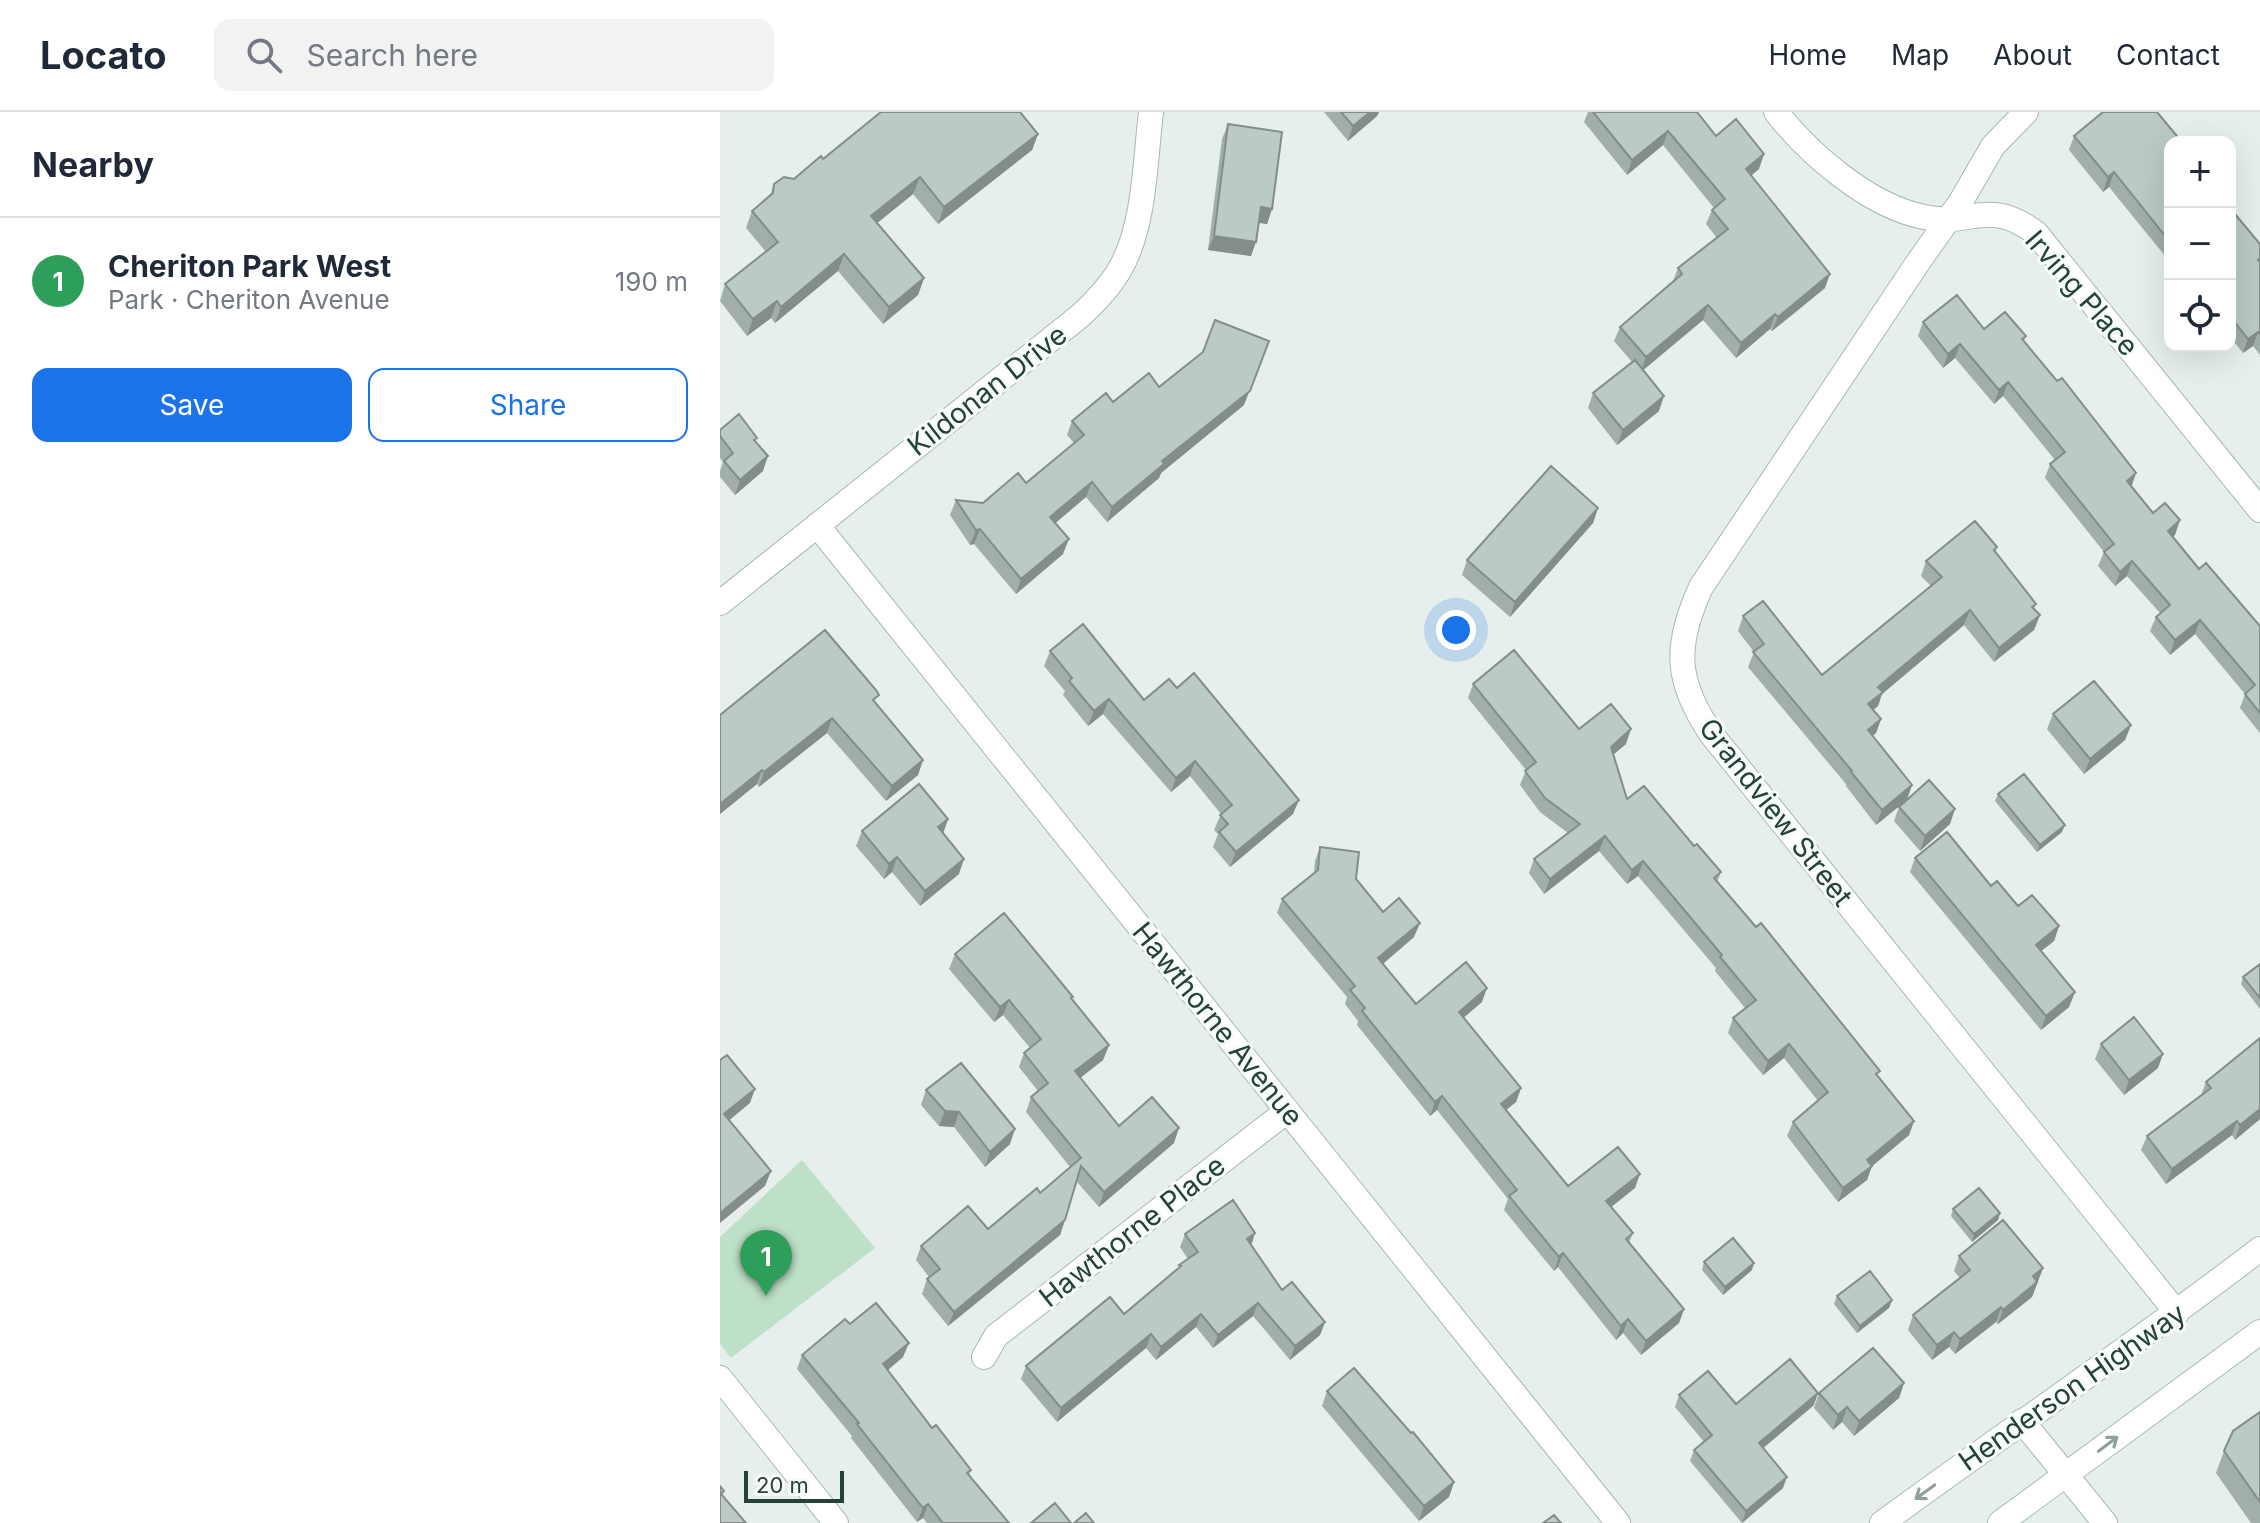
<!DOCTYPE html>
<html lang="en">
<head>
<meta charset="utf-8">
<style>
	:root { --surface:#fff; --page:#f2f2f3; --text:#1f2937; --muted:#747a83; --line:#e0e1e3; --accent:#1a73e8 }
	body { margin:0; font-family:Inter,sans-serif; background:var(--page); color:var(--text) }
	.controls { position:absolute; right:24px; top:24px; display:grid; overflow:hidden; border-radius:16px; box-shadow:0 8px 32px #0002 }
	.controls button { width:72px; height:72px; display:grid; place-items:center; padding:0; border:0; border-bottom:2px solid var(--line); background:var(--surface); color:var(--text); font:40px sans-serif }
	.scale { position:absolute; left:24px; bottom:20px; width:100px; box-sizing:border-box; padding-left:8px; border:4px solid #24423a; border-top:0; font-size:22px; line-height:28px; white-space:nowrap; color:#24423a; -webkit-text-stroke:6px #f7fbf9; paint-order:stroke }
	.you { position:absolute; left:736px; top:518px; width:28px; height:28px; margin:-20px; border:6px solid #fff; border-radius:50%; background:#1a73e8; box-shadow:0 0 0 12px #1a73e833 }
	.badge { display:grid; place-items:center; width:52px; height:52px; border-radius:50%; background:var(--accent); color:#fff; font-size:26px; font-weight:700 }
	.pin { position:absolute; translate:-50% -66px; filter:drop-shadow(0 2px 4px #0008) }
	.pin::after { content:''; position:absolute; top:42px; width:28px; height:24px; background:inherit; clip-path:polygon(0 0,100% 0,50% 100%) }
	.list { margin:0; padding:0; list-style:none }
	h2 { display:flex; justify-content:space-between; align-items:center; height:104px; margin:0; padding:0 32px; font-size:34px }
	h2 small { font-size:26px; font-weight:400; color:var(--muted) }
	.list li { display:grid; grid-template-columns:52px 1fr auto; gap:24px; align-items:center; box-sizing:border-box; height:128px; padding:0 32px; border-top:2px solid var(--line) }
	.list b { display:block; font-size:30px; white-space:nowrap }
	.list p { margin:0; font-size:26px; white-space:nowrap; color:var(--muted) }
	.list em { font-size:26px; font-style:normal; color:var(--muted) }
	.actions { display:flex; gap:16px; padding:24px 32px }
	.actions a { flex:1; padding:18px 0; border:2px solid var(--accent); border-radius:16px; text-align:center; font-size:28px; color:var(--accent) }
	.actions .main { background:var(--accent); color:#fff }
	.icon { flex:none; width:44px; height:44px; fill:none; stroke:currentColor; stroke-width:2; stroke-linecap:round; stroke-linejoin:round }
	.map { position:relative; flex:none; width:1540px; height:1411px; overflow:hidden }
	header { display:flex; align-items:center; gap:48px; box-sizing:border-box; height:112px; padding:0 40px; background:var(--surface); border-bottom:2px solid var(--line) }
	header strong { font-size:38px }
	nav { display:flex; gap:44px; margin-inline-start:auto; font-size:28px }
	.search { width:560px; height:72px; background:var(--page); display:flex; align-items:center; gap:20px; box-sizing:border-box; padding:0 28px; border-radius:16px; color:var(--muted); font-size:30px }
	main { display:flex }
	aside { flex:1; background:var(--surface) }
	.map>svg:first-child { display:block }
	.green { fill:#bfe0c8 }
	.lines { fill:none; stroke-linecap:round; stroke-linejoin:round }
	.street-casing { stroke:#a8b8b2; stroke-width:26 }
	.secondary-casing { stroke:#a4bbb3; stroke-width:26 }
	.street { stroke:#fff; stroke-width:24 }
	.secondary { stroke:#fff; stroke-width:24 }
	.wall { fill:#a1aea9 }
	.shaded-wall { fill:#838d89 }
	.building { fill:#bbcac4; stroke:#838d89; stroke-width:2 }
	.oneway { stroke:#92a09c }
	.labels { text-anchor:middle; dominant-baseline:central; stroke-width:6; stroke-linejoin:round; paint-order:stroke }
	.street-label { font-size:28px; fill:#24423a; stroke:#f7fbf9 }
</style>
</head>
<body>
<header>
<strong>Locato</strong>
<div class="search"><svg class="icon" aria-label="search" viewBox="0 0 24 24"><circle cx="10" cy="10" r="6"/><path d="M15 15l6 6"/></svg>Search here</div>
<nav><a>Home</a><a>Map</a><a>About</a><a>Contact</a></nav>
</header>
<main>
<aside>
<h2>Nearby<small></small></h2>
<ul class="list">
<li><span class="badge" style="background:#2e9e5b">1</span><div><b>Cheriton Park West</b><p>Park · Cheriton Avenue</p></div><em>190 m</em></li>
</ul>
<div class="actions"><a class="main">Save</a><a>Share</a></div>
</aside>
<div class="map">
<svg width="1540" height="1411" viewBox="0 0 1540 1411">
	<rect width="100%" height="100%" fill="#e6efeb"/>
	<path class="green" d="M82,1048L155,1136L11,1246L0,1232V1125Z"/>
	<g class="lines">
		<defs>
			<path id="street" d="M1056,0C1090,43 1149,94 1204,105C1252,115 1267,85 1316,121L1540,398
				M1306,0L1273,34L1240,91L1199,149L981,475C954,534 955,569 992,623L1457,1201
				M97,413L898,1411
				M0,491L360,204C375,190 389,176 400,157C425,114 425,49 431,0
				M264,1245L276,1224L567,999
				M0,1266L116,1411
				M1302,1309L1385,1411"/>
			<path id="secondary" d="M1162,1411C1288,1319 1416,1232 1540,1137
				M1280,1411L1540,1220"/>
		</defs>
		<use href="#street" class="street-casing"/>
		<use href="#secondary" class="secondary-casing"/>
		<use href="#street" class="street"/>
		<use href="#secondary" class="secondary"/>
	</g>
	<path class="wall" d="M604,0H659L657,4L628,29Z
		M868,0H977L996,24L1039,57L1031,63L1105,176L1052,219L1050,217L1016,246L983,208L923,258L939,299L897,333L868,296L873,281L912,250L894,229L900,215L953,169L958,156L997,126L986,112L992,98L994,96L943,33L907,63L864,10Z
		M508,12L552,97L547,112L539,111L531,144L488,138L502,27Z
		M318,22L312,38L218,112L193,82L157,111L204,166L198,183L163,212L118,159L55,211L51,206L27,224L0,189L5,172L46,140L26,116L32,99L50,84L54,72L74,67L103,47Z
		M1354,24L1450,30V150L1389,75L1383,80L1349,38Z
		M1510,96L1540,132V243L1533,234L1523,241L1510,225Z
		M1203,210L1306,224L1304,229L1416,361L1411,375L1433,401L1455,423L1453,424L1479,457L1540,514V621L1520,596L1525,582L1475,522L1450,543L1430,519L1436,505L1440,501L1407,464L1395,474L1378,454L1384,440L1325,366L1330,352L1335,348L1283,284L1274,292L1235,246L1223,256L1198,224Z
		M439,275L524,293L441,361L439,366L387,410L366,385L335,411L343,442L296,482L254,432L250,433L230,403L236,388L263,391L306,371L354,331L347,323L352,309L393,290Z
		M0,318L36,330L43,359L15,383L0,365V359L3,350L0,346Z
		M878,396L873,411L790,505L742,463L747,448Z
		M1277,435L1275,440L1316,492L1314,497L1320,503L1314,518L1274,550L1244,513L1162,582L1158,594L1153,598L1161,607L1156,621L1153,624L1187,687L1230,712L1200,739L1174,709L1179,695L1185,689L1156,713L1126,674V672L1028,555L1034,540L1018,519L1023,504L1102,563L1211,474L1201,464L1206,449Z
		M330,539L424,588L573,702L510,755L493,735L498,722L494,718L501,702L470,664L451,680L383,602L368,614L343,583L345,579L324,554Z
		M753,572L859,617L906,632L893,642L907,687L974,734L1001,760L997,770L1194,1009L1189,1023L1152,1054L1147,1068L1118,1090L1067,1024L1073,1010L1098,989L1064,946L1043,963L1008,921L1013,906L1025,896L995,859L996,856L918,764L907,772L879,739L824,782L809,761L814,747L848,721L820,700L800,673L806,658L748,586Z
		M156,591L203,648L198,663L166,689L107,621L39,675L37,672L0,702V603Z
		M1333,602L1411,613L1405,628L1364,662L1327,617Z
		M1278,682L1342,720L1317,740L1275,689Z
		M228,707L223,721L239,762L200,794L172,760L164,767L136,734L142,719Z
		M600,735L636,767L663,800L694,825L663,852L696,892L762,890L743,905L801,976L796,990L786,998L848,1074L915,1076L891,1095L913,1121L909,1131L964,1197L959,1211L921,1243L903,1221L896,1228L838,1155L834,1159L784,1098L788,1087L717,998L710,1004L637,913L638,909L625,892L627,885L557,801L562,787L594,761L595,749Z
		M1195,746L1271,774L1298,794L1339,814L1334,829L1321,839L1355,880L1349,895L1321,918L1190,760Z
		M235,842L352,887L389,933L383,948L360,966L399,1014L454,1031L379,1095L357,1070L340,1123L228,1214L202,1182L207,1167L209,1165L196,1148L201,1134L268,1117L320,1081L350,1055L306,1000L311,985L318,979L299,955L304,941L310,936L283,903L274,910L229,857Z
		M1540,852V897L1521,872L1523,865Z
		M1540,926V1007L1515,1028L1512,1023L1446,1072L1421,1038L1427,1024L1481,983L1486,970Z
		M1381,932L1438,956L1404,983L1375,947Z
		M206,978L290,1032L265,1055L234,1015L219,1014L201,993Z
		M1233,1097L1280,1101L1278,1108L1252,1130L1231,1104Z
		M535,1121L531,1132L562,1178L605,1210L600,1223L570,1248L533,1204L493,1236L476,1215L436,1248L426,1236L337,1310L301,1267L306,1254L404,1202L458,1156L459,1153L468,1147L460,1135L465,1122Z
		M1239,1144L1323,1156L1312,1185L1278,1212L1276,1210L1235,1242L1229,1235L1212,1248L1188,1218L1193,1203L1240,1166L1234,1159Z
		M984,1150L1032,1158L1003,1183L982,1158Z
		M1117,1184L1172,1188L1169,1196L1137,1221L1114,1192Z
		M130,1212L183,1245L168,1258L212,1316L251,1358L249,1363L289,1411H207L203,1406L197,1410L131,1326L132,1324L77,1257L82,1243Z
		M1184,1271L1179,1286L1134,1324L1122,1310L1113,1318L1094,1296L1099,1281Z
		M607,1279L734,1370L729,1385L699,1409L602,1294Z
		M959,1283L1016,1292L1094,1293L1043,1336L1063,1376L1022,1411L970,1349L974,1338L984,1330L955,1295Z
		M1540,1300V1411H1531L1496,1361L1504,1339Z"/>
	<path class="shaded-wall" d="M650,0H659L657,4L628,29L633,14Z
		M948,19L943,33L907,63L912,48Z
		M318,22L312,38L218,112L224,95Z
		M1044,42L1039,57L1021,72L1026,57Z
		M1394,60L1389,75L1383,80L1388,65Z
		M200,65L193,82L145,121L151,104Z
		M541,95L552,97L547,112L535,110Z
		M494,124L536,130L531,144L488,138Z
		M124,142L118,159L55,211L61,195Z
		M1110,162L1105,176L1052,219L1058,205Z
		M204,166L198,183L163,212L169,195Z
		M57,189L51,206L27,224L33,207Z
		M988,193L983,208L921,260L926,245Z
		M1055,202L1050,217L1016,246L1021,231Z
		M1538,220L1533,234L1523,241L1528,227Z
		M549,229L524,293L441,361L439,366L387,410L392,395Z
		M1240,232L1235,246L1223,256L1228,242Z
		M1288,270L1283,284L1274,292L1279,278Z
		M944,284L939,299L897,333L903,318Z
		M48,344L43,359L15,383L20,368Z
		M1416,361L1411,376L1407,369Z
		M372,370L366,385L325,420L330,405Z
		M878,396L873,411L790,505L795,490Z
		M1460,408L1455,423L1443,433L1448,419Z
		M260,417L254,432L250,433L256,418Z
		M349,427L343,442L296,482L301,467Z
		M1412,449L1407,464L1395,474L1400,460Z
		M1250,498L1244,513L1162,582L1158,594L1143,606L1148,592L1158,575Z
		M1320,503L1314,518L1274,550L1279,536Z
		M1480,508L1475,522L1450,543L1455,528Z
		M389,587L383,602L368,614L374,599Z
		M112,606L107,621L39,675L44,660Z
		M1161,607L1156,621L1142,632L1148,618Z
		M1411,613L1405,628L1364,662L1370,647Z
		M911,617L906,632L886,649L891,635Z
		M203,648L198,663L166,689L172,674Z
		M475,649L470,664L451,680L456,666Z
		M42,658L37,672L0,702V692Z
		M1192,673L1187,688L1156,713L1162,698Z
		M579,688L573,702L510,755L516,740Z
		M1235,697L1230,712L1200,739L1205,724Z
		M228,707L223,722L218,715Z
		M1345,713L1342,720L1317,740L1320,733Z
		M885,724L879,739L824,782L830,767Z
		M177,745L172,760L164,767L169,752Z
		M244,747L239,762L200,794L205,779Z
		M923,749L918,764L907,772L912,758Z
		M700,811L694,825L653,860L658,846Z
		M1339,814L1334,829L1311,847L1316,833Z
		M767,876L762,890L734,914L739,900Z
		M1355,880L1349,895L1321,918L1326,904Z
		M289,888L283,903L274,910L280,895Z
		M1069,932L1064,946L1043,963L1048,949Z
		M389,933L383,948L350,974L355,959Z
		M1443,942L1438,956L1404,983L1409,968Z
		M801,976L796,990L776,1006L781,992Z
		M35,977L30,991L0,1016L4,1002Z
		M722,984L717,998L710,1004L715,990Z
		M1540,997V1007L1515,1028L1520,1013Z
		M225,999L239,1000L234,1015L219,1014Z
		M1194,1009L1189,1023L1150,1056L1152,1054L1147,1068L1118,1090L1123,1076L1147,1048Z
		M1517,1009L1512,1023L1446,1072L1452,1057Z
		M459,1016L454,1031L379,1095L384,1080Z
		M295,1017L290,1032L265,1055L270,1040Z
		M51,1059L45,1074L0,1111V1101Z
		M920,1062L915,1076L881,1103L886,1089Z
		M1280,1101L1278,1108L1252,1130L1254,1122Z
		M345,1108L340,1123L228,1214L234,1200Z
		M535,1121L531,1134L527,1127Z
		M843,1141L838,1155L834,1159L839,1145Z
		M1034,1151L1032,1158L1003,1183L1005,1175Z
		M1323,1156L1312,1185L1278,1212L1283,1198L1313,1164Z
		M1172,1188L1169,1196L1137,1221L1140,1214Z
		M538,1191L533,1204L493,1236L498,1223Z
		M1281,1195L1276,1210L1235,1242L1240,1227Z
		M964,1197L959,1211L921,1243L926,1229Z
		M481,1202L476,1215L436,1248L441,1235Z
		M908,1207L903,1221L896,1228L901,1214Z
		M605,1210L600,1223L570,1248L575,1234Z
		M1234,1220L1229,1235L1212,1248L1217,1233Z
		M431,1222L426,1236L337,1310L341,1296Z
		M189,1231L183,1245L158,1266L163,1252Z
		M1184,1271L1179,1286L1134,1324L1139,1309Z
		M1098,1281L1094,1293L1035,1343L1039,1331Z
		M1127,1295L1122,1310L1113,1318L1118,1303Z
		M1067,1365L1063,1376L1022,1411L1026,1399Z
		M734,1370L729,1385L699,1409L704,1394Z
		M208,1392L203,1406L197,1410L203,1396Z"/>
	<path class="building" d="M161,0H300L318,22L224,95L200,65L151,104L204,166L169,195L124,142L61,195L57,189L33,207L5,172L58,130L32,99L53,81L54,72L64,65L74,67L101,44L103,47Z
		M621,0H650L633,14Z
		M873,0H977L996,24L1016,7L1044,42L1026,57L1110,162L1058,205L1055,202L1021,231L988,193L926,245L900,215L962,162L958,156L1008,117L992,98L1005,87L948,19L912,48Z
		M1383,0H1437L1462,30H1450V130L1394,60L1388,65L1354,24Z
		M508,12L562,20L552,97L541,95L536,130L494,124Z
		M1510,96L1540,132V146L1538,148L1540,150V222L1538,220L1528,227L1510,204Z
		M1237,183L1264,217L1285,200L1306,224L1302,227L1337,269L1342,266L1416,361L1407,369L1433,401L1445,391L1460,408L1448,419L1479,457L1486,451L1540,514V601L1525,582L1535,573L1480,508L1455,528L1436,505L1450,493L1412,449L1400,460L1384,440L1394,432L1330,352L1345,340L1288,270L1279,278L1240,232L1228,242L1203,210Z
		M495,208L549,229L530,279L442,349L444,352L392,395L372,370L330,405L349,427L301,467L260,417L256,418L236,388L263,391L298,361L306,371L364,323L352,309L386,281L393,290L429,261L439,275L483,240Z
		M915,248L944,284L903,318L873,281Z
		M19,302L37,326L34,328L48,344L20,368L4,349L13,341L0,324V318Z
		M831,354L878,396L795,490L747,448Z
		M1255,409L1277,435L1274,438L1316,492L1312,495L1320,503L1279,536L1250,498L1158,575L1163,580L1148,592L1161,607L1148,618L1192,673L1162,698L1131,660L1132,659L1033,540L1044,532L1023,504L1043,489L1102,563L1222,465L1206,449Z
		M363,512L424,588L449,567L457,576L474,561L579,688L516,740L499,720L508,712L500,703L512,693L475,649L456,666L389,587L374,599L349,569L352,566L330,539Z
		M105,518L156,578L159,583L153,588L203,648L172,674L112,606L44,660L42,658L0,692V603Z
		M794,538L859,617L891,592L911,617L891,635L907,687L924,674L974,734L977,732L1001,760L994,766L1036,815L1041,811L1160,959L1156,962L1194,1009L1147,1048L1152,1054L1123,1076L1073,1010L1108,980L1069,932L1048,949L1013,906L1036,888L1000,845L1002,843L923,749L912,758L885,724L830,767L814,747L860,712L825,686L805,659L816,650L753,572Z
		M1374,569L1411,613L1370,647L1333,602Z
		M1304,662L1345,713L1320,733L1278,682Z
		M1209,668L1235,697L1205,724L1179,695Z
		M199,672L228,707L218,715L244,747L205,779L177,745L169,752L142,719Z
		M1227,720L1271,774L1277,769L1298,794L1312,783L1339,814L1316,833L1355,880L1326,904L1195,746Z
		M600,735L639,740L636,767L663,800L679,786L700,811L658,846L696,892L746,850L767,876L739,900L801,976L781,992L848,1074L898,1035L920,1062L886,1089L913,1121L906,1127L964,1197L926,1229L908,1207L901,1214L843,1141L839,1145L789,1084L797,1078L722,984L715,990L642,899L645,896L630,878L635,874L562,787L598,758Z
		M284,801L353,885L351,886L389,933L355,959L399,1014L432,985L459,1016L384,1080L361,1054L345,1108L234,1200L207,1167L220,1157L201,1134L248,1094L268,1117L317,1076L320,1081L361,1046L311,985L328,971L304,941L321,927L289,888L280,895L235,842Z
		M1540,852V886L1523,865Z
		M1414,905L1443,942L1409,968L1381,932Z
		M1540,926V997L1520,1013L1517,1009L1452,1057L1427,1024L1491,976L1486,970Z
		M7,943L35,977L4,1002L51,1059L0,1101V948Z
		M241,951L295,1017L270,1040L239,1000L225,999L206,978Z
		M1259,1076L1280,1101L1254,1122L1233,1097Z
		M513,1088L535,1121L527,1127L562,1178L572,1170L605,1210L575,1234L538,1191L498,1223L481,1202L441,1235L431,1222L341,1296L306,1254L390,1185L404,1202L461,1154L459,1153L478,1140L465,1122Z
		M1283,1108L1323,1156L1313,1164L1317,1170L1283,1198L1281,1195L1240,1227L1234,1220L1217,1233L1193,1203L1250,1158L1239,1144Z
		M1013,1126L1034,1151L1005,1175L984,1150Z
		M1150,1159L1172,1188L1140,1214L1117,1184Z
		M156,1191L189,1231L163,1252L212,1316L216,1313L251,1358L247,1361L289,1411H223L208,1392L203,1396L137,1312L139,1311L82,1243L125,1207L130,1212Z
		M1153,1236L1184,1271L1139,1309L1127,1295L1118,1303L1099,1281Z
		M1070,1247L1098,1281L1039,1331L1067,1365L1026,1399L974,1338L992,1323L959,1283L988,1259L1016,1292Z
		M634,1256L691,1321L693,1320L734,1370L704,1394L607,1279Z
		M1540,1300V1390L1504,1339L1513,1319Z
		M0,1374L4,1379L1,1382L26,1411H0Z
		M335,1391L351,1411H311Z
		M366,1401L374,1411H354Z
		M834,1403L841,1411H823Z"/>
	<defs><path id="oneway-shaft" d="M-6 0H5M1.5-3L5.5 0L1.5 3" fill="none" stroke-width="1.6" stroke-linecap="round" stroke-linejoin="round" transform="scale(2)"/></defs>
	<g class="oneway">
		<use href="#oneway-shaft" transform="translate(1388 1332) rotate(-37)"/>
		<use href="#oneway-shaft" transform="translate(1205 1380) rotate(144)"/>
	</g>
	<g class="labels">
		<g class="street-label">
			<text transform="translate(1362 181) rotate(49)">Irving Place</text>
			<text transform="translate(267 278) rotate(-38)">Kildonan Drive</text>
			<text transform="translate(1056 700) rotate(52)">Grandview Street</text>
			<text transform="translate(498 912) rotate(51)">Hawthorne Avenue</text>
			<text transform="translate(412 1119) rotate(-38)">Hawthorne Place</text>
			<text transform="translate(1352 1275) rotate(-35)">Henderson Highway</text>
		</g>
	</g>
</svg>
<div class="controls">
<button>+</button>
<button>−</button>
<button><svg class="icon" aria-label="locate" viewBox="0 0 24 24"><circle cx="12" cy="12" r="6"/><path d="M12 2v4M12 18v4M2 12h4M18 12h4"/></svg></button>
</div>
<div class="scale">20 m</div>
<div class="you"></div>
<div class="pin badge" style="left:46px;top:1184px;background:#2e9e5b">1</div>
</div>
</main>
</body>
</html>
